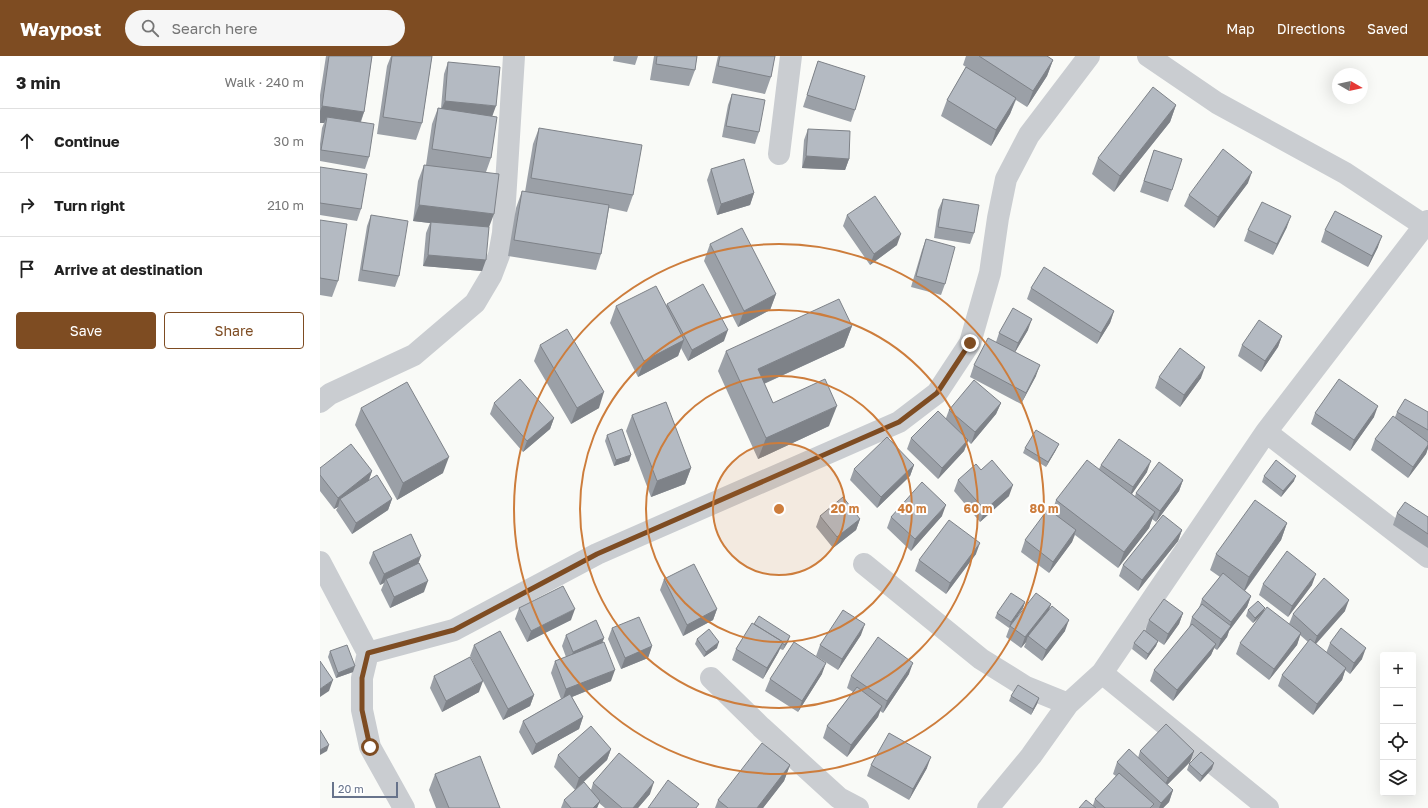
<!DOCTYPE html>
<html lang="en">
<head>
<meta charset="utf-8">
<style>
	:root { --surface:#fff; --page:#f6f6f6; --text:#222; --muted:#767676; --line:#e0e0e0; --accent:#7e4c22 }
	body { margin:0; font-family:"Golos Text",sans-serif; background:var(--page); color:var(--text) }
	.controls { position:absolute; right:12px; bottom:12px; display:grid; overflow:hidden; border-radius:4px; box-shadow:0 4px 16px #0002 }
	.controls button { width:36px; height:36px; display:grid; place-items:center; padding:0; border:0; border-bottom:1px solid var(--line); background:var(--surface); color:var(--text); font:20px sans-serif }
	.compass { position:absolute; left:1012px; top:12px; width:36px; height:36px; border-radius:50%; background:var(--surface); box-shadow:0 4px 16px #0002; rotate:99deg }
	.scale { position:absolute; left:12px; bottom:10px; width:66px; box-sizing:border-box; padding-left:4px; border:2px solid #67738b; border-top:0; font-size:11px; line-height:14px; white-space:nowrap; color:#67738b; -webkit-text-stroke:3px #fff; paint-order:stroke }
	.stop { position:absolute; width:12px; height:12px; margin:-9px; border:3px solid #7e4c22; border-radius:50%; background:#fff }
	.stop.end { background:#7e4c22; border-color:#fff; box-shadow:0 1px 4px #0008 }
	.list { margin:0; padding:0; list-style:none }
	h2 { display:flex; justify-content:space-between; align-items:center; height:52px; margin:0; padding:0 16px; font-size:17px }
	h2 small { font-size:13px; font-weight:400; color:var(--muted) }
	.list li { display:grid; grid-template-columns:26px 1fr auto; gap:12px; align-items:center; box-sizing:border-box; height:64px; padding:0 16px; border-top:1px solid var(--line) }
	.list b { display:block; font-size:15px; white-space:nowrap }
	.list em { font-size:13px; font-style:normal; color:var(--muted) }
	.actions { display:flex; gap:8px; padding:12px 16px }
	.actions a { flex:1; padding:9px 0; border:1px solid var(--accent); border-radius:4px; text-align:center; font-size:14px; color:var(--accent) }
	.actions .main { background:var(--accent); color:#fff }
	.icon { flex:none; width:22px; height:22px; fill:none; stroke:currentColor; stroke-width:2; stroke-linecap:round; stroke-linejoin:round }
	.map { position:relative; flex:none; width:1108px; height:752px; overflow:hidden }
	header { display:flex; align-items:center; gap:24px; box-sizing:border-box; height:56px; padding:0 20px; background:var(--accent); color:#fff }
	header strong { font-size:19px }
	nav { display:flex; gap:22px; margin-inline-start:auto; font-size:14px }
	.search { width:280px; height:36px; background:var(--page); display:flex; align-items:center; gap:10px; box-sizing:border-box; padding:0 14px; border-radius:22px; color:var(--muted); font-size:15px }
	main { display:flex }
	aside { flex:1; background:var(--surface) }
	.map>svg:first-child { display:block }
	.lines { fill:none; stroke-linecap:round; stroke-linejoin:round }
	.minor { stroke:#cacdd1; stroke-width:22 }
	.wall { fill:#9ba0a7 }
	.shaded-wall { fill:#7e8288 }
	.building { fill:#b4bac2; stroke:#7e8288 }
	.route { stroke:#7e4c22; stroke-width:5 }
	.ring { fill:none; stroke:#cd7d3c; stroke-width:2 }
	.centre { fill:#cd7d3c; stroke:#fff; stroke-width:2 }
	.ring-label { font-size:12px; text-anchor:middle; font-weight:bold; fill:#cd7d3c; stroke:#fff; stroke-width:4; stroke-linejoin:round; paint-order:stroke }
</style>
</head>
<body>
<header>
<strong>Waypost</strong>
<div class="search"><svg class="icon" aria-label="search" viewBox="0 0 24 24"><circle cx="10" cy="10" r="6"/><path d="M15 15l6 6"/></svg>Search here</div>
<nav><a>Map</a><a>Directions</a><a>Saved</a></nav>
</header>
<main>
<aside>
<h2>3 min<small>Walk · 240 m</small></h2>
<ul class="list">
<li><svg class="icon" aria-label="ahead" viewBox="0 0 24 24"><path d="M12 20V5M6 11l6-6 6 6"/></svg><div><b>Continue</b></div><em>30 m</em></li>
<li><svg class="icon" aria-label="right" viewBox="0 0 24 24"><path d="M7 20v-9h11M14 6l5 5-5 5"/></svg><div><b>Turn right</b></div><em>210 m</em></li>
<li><svg class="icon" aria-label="arrive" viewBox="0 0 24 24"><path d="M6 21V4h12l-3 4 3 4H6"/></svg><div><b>Arrive at destination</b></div></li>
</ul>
<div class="actions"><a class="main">Save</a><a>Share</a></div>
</aside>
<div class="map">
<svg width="1108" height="752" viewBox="0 0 1108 752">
	<rect width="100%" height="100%" fill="#f9faf7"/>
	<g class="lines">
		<path class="minor" d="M828,0L897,47L1025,117L1108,172
			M459,98L471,0
			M0,346L10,338L94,299L155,247L171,220L179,199L183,177L194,0
			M946,376L1108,501
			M0,506L48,597L42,622V654L50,691L84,752
			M544,508L661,603L706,631L748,648
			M48,597L134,574L277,498L579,366L617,337L650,287L670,217L678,162L686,123L709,79L769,0
			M782,617L948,752
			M391,622L441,671L519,742L538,752
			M668,752L711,700L748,648L782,617L946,376L1108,165"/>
	</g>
	<path class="wall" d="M6,0H52L44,56L41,66L49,101L45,113L0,105V88L2,72L4,67H0V39Z
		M71,0H112L102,67L96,84L57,78L67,10Z
		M294,0H318L315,9L293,5Z
		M334,0H377L375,14L369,30L330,24Z
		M398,0H455L451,21L445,38L392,27Z
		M646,0H727L733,4L727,20L707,51L696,44L690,58L671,90L621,60L627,44L646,11L643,9Z
		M498,5L535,54L531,66L483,51Z
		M128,6L172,60L171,102L166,116L169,172L162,215L103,210L106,177L110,167L93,165L98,125L104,109H106L112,68L118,52H121L124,18Z
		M412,38L439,76L435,88L402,81L408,49Z
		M856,49L850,66L794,136L772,118L778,102Z
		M219,72L313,139L307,156L289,152L281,198L276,214L188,200L196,152L202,135L205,136L213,88Z
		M488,73L529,103L525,114L482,112L484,84Z
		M834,94L852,134L848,146L820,136Z
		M0,111L41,153L37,165L0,159Z
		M391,113L434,137L430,149L397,159L387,124Z
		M928,127L894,172L864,150L869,139Z
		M623,143L654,177L650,188L614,182L618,154Z
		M51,159L79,220L75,231L38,225L47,170Z
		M527,159L577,189L550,209L523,170Z
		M0,164L18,225L12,241L0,239Z
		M967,171L953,199L924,185L928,174Z
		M1005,174L1058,191L1048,211L1001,186Z
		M606,183L625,228L621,239L591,231L602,194Z
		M390,188L456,238L450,254L418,271L384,205Z
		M711,232L794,255L790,267L777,288L707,243Z
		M347,248L404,285L368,305L361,292L358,300L318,321L290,267L296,250H346Z
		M532,270L524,291L444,328L453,347L509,370L438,403L398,315L406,295Z
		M708,274L695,296L716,320L701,348L650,321L654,309L676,286L679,277Z
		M962,280L958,291L941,316L918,300L922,289Z
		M220,289L279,352L251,368L214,305Z
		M839,321L881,322L860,351L835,332Z
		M174,347L234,362L230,373L203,396L170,358Z
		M681,347L676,358L651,388L648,385L644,395L618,423L587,393L591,382L626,362L629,354Z
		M41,352L123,417L77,444L35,369Z
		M1077,356H1108V392L1106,398L1088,422L1051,394L1055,383L1075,361Z
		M995,357L1054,361L1030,395L991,368Z
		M312,359L371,412L365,428L331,441L306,375Z
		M287,379L311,399L309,405L294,410L285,385Z
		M705,392L736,394L726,411L703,397Z
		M594,409L590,420L557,452L530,424L534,413Z
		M781,409L827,416L812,438L815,440L816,437L863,424L859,435L836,466L832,463L829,472L798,512L755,479L752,486L729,517L701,496L705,484L732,456L736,444L779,413Z
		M0,412L52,415L49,424L72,443L68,454L32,478L16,454L18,451L14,453L0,435Z
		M661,414L689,440L660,466L634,435L638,424Z
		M944,420L974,425L961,441L942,426Z
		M1077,457L1108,461V492L1073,469Z
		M500,460L540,463L536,474L513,492L496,471Z
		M622,460L591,495L567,472L571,461Z
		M967,467L961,484L925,535L931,540L927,551L909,575L907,581L897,594L894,592L891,599L853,645L830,625L834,614L869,572L872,561L879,552L882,543L900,521L890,514L896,498Z
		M862,474L858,485L818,535L799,520L803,509Z
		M53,496L99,507L104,536L70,552L61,534L64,527L60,529L49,507Z
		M656,498L626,538L595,515L599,504Z
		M344,523L397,553L393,564L363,580L340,534Z
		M943,528L992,529L968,561L939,539Z
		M705,546L703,552L689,572L675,562L677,557Z
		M731,548L729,554L745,575L722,605L704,591L706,586L701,592L686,581L690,570Z
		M199,552L251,564L207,586L195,563Z
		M928,554L943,556L969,568L973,558L1025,555L996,588L1006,597L1010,587L1042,603L1030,618L1025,614L1022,624L993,659L958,630L962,619L988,586L980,579L977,589L949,624L916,598L920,587L941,559L933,567L926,560Z
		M863,557L859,568L844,589L838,585L836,590L826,604L812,593L814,587L825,575L829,564Z
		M292,572L332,590L328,602L301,613L288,583Z
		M246,579L284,582L282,587L291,625L252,641L263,661L259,673L212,699L199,676L203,665L241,643L231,617L235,605L246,601L242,590Z
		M541,579L518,614L496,600L500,589Z
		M377,583L397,592L384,601L375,588Z
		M468,586L463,594L460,593L458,597L443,623L412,604L416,593Z
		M154,589L214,639L210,650L183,664L150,600Z
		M10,595L33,616L16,622L8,601Z
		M502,618L478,656L445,635L450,623Z
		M589,618L563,657L560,655L558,661L527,701L503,682L507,670L533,636L527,632L531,620Z
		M114,620L159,636L122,656L110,632Z
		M691,640L719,642L717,648L711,659L689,645Z
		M291,693L287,704L255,734L234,711L238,699Z
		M820,695H874L870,706L847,729L853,734L849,746L843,752H759L773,749L775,743L796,720L793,718L797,706L818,702Z
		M869,708L892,713L880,726L867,714Z
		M470,709L464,725L443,752H395L398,744Z
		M551,709L607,712L589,744L547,720Z
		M115,718L180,752H116L109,734Z
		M273,727L330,738L318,752H285L279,747L277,752H241L244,744L271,734Z"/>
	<path class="shaded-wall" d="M733,4L727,20L707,51L713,35Z
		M696,42L690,58L671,90L676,74Z
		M125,45L176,50L172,61L120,56Z
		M856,49L850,66L794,136L800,120Z
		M2,50L44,56L38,72L7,61L4,67H0V55Z
		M486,100L529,103L525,114L482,112Z
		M932,116L928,127L894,172L898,161Z
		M434,137L430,149L397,159L401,148Z
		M99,149L174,158L168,174L93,165Z
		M971,160L967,171L953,199L957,188Z
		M581,178L577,189L550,209L554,198Z
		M1062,180L1058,191L1048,211L1052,200Z
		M108,199L166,204L162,215L103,210Z
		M456,238L450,254L418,271L424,255Z
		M794,255L790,267L777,288L781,277Z
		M712,263L708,274L694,298L698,287Z
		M532,270L524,291L430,334L438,313Z
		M408,274L404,285L368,305L372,294Z
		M962,280L958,291L941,316L945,305Z
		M364,284L358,300L318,321L324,305Z
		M720,309L716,320L701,348L706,337Z
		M885,311L881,322L860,351L864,339Z
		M284,336L279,352L251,368L257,352Z
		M681,347L676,358L651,388L655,376Z
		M517,350L509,370L438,403L446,382Z
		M1058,350L1054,361L1030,395L1034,384Z
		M234,362L230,373L203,396L207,385Z
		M648,384L644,395L618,423L622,412Z
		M739,388L736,394L726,411L728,406Z
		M1108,389V392L1106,398L1088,422L1093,411Z
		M311,399L309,405L294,410L296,404Z
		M129,401L123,417L77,444L83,427Z
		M831,405L827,416L809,442L813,431Z
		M594,409L590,420L557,452L561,441Z
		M371,412L365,428L331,441L337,425Z
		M52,415L48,426L20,443L18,451L14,453L18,442Z
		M976,420L974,425L961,441L963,435Z
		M863,424L859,435L836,466L840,455Z
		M693,429L689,440L660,466L665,454Z
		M72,443L68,454L32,478L36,467Z
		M626,449L622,460L591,495L595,483Z
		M835,456L829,472L798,512L804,496Z
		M540,463L536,474L513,492L517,481Z
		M967,467L961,484L923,537L929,521Z
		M756,474L752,486L729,517L733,506Z
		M862,474L858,485L818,535L822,524Z
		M660,487L656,498L626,538L630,527Z
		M101,500L97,511L66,523L64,527L60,529L64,518Z
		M996,518L992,529L968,561L972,550Z
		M108,525L104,536L70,552L74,541Z
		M931,540L927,551L909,575L907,581L897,594L901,583L909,572L911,566Z
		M1029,544L1025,555L993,591L997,580Z
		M705,546L703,552L689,572L691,566Z
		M731,548L727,559L708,580L706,586L701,592L705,581Z
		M945,552L943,557L933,567L935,562Z
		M255,553L251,564L207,586L211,575Z
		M397,553L393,564L363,580L367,569Z
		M863,557L859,568L844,589L848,578Z
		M749,564L745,575L722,605L726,594Z
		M545,568L541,579L518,614L522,603Z
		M981,577L977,589L949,624L954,613Z
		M470,580L468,586L463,594L465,589Z
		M284,582L280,593L249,607L253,596Z
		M838,585L836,590L826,604L828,598Z
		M399,586L397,592L384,601L386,596Z
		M463,586L458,597L443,623L447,612Z
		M896,588L891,599L853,645L857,634Z
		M332,590L328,602L301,613L305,602Z
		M1046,592L1042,603L1030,618L1034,607Z
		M506,607L502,618L478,656L482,645Z
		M593,607L589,618L563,657L567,645Z
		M35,610L33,616L16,622L18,617Z
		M1026,612L1022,624L993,659L997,648Z
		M295,614L291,625L242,645L246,633Z
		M13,624L9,635L0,641V633Z
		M163,625L159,636L122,656L126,645Z
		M214,639L210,650L183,664L188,653Z
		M719,642L717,648L711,659L713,653Z
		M562,650L558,661L527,701L531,689Z
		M263,661L259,673L212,699L216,688Z
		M9,689L7,695L0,699V694Z
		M291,693L287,704L255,734L259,722Z
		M874,695L870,706L843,733L848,722Z
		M611,701L607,712L589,744L593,733Z
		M894,707L892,713L880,726L882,720Z
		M470,709L464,725L443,752H437Z
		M334,726L330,738L318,752H313Z
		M853,734L849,746L843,752H839L841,747Z
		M280,745L277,752H272Z"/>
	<path class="building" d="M9,0H52L44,56L2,50Z
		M72,0H112L102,67L63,61Z
		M337,0H377L375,14L336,8Z
		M400,0H455L451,21L398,10Z
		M659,0H727L733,4L713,35Z
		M498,5L545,20L535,54L487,39Z
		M128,6L180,11L176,50L125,45Z
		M646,11L696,42L676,74L627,44Z
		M833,31L856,49L800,120L778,102Z
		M412,38L445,44L439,76L406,70Z
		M118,52L177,61L171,102L112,93Z
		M7,61L54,68L49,101L1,94Z
		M219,72L322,89L313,139L211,122Z
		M488,73L530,75L529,103L486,100Z
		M903,93L932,116L898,161L869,139Z
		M834,94L862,103L852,134L824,125Z
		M424,103L434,137L401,148L391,113Z
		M104,109L179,118L174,158L99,149Z
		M0,111L47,118L41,153L0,147Z
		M202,135L289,149L281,198L194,184Z
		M555,140L581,178L554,198L527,159Z
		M623,143L659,149L654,177L618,171Z
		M942,146L971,160L957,188L928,174Z
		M1015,155L1062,180L1052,200L1005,174Z
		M51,159L88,165L79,220L42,214Z
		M0,164L27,168L18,225L0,222Z
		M111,166L169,171L166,204L108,199Z
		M422,172L456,238L424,255L390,188Z
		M606,183L635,191L625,228L596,220Z
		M724,211L794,255L781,277L711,232Z
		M383,228L408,274L372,294L347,248Z
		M336,230L364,284L324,305L296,250Z
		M519,243L532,270L438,313L453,347L505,323L517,350L446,382L406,295Z
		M693,252L712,263L698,287L679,277Z
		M939,264L962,280L945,305L922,289Z
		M247,273L284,336L257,352L220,289Z
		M668,282L720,309L706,337L654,309Z
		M860,292L885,311L864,339L839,321Z
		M200,323L234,362L207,385L174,347Z
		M1019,323L1058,350L1034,384L995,357Z
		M654,324L681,347L655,376L629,354Z
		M87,326L129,401L83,427L41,352Z
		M1085,343L1108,356V374L1077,356Z
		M346,346L371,412L337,425L312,359Z
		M618,355L648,384L622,412L591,382Z
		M1073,360L1108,386V389L1093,411L1055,383Z
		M302,373L311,399L296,404L287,379Z
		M716,374L739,388L728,406L705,392Z
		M567,381L594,409L561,441L534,413Z
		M799,383L831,405L813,431L781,409Z
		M31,388L52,415L18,442L0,419V412Z
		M672,404L693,429L665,454L638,424L656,408L661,414Z
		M767,404L835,456L804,496L736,444Z
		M956,404L976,420L963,435L944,420Z
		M839,406L863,424L840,455L816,437Z
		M57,419L72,443L36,467L20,443Z
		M602,426L626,449L595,483L571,461Z
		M523,441L540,463L517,481L500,460Z
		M935,444L967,467L929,521L896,498Z
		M1085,446L1108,461V478L1077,457Z
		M728,453L756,474L733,506L705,484Z
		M843,459L862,474L822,524L803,509Z
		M629,464L660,487L630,527L599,504Z
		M91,478L101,500L64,518L53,496Z
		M967,495L996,518L972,550L943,528Z
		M99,507L108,525L74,541L66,523Z
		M374,508L397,553L367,569L344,523Z
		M903,517L931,540L911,566L882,543Z
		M1004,522L1029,544L997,580L973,558Z
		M243,530L255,553L211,575L199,552Z
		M691,537L705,546L691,566L677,557Z
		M716,537L731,548L705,581L690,570Z
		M844,543L863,557L848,578L829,564Z
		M938,545L945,552L935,562L928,554Z
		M882,548L911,570L901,583L872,561Z
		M732,550L749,564L726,594L708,580Z
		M947,551L981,577L954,613L920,587Z
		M523,554L545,568L522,603L500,589Z
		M439,560L470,580L465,589L462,587L463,586L434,568Z
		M319,561L332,590L305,602L292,572Z
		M276,564L284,582L253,596L246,579Z
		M432,567L463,586L447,612L416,593Z
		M872,568L896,588L857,634L834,614Z
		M1021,572L1046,592L1034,607L1010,587Z
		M389,573L399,586L386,596L377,583Z
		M824,574L838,585L828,598L814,587Z
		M180,575L214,639L188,653L154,589Z
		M558,581L593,607L567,645L531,620Z
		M990,583L1026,612L997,648L962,619Z
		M284,586L295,614L246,633L235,605Z
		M474,586L506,607L482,645L450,623Z
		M27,589L35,610L18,617L10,595Z
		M150,601L163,625L126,645L114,620Z
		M0,605L13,624L0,633Z
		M698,629L719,642L713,653L691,640Z
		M537,631L562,650L531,689L507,670Z
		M250,638L263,661L216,688L203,665Z
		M846,668L874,695L848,722L820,695Z
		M271,670L291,693L259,722L238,699Z
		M0,674L9,689L0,694Z
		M569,677L611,701L593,733L551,709Z
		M442,687L470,709L437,752H408L398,744Z
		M809,693L853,734L841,747L797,706Z
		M881,696L894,707L882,720L869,708Z
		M299,697L334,726L313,752H302L273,727Z
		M160,700L180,752H129L115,718Z
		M799,717L834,748L830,752H785L775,743Z
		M348,724L379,748L376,752H328Z
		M264,726L280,745L273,752H251L244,744Z
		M766,744L776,752H759Z"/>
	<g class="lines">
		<path class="route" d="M50,691L42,654V622L48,597L134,574L277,498L579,366L617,337L650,287"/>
	</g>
	<circle cx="459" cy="453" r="66" fill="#cd7d3c" fill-opacity=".12"/>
	<g class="ring">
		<circle cx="459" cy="453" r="66"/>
		<circle cx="459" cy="453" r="133"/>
		<circle cx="459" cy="453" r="199"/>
		<circle cx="459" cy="453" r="265"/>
	</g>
	<circle cx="459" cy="453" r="6" class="centre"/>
	<g class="ring-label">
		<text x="525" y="457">20 m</text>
		<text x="592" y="457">40 m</text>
		<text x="658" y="457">60 m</text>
		<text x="724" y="457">80 m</text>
	</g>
</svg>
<div class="controls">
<button>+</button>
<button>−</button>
<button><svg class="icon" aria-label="locate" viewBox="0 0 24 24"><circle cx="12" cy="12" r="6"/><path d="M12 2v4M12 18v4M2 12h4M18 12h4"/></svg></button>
<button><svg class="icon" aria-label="layers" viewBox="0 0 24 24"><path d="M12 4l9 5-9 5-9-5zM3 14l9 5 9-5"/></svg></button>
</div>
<svg class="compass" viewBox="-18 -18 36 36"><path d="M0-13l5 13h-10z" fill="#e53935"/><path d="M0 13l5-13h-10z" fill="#767676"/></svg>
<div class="scale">20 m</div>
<div class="stop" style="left:50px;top:691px"></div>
<div class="stop end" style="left:650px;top:287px"></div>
</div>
</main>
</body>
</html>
